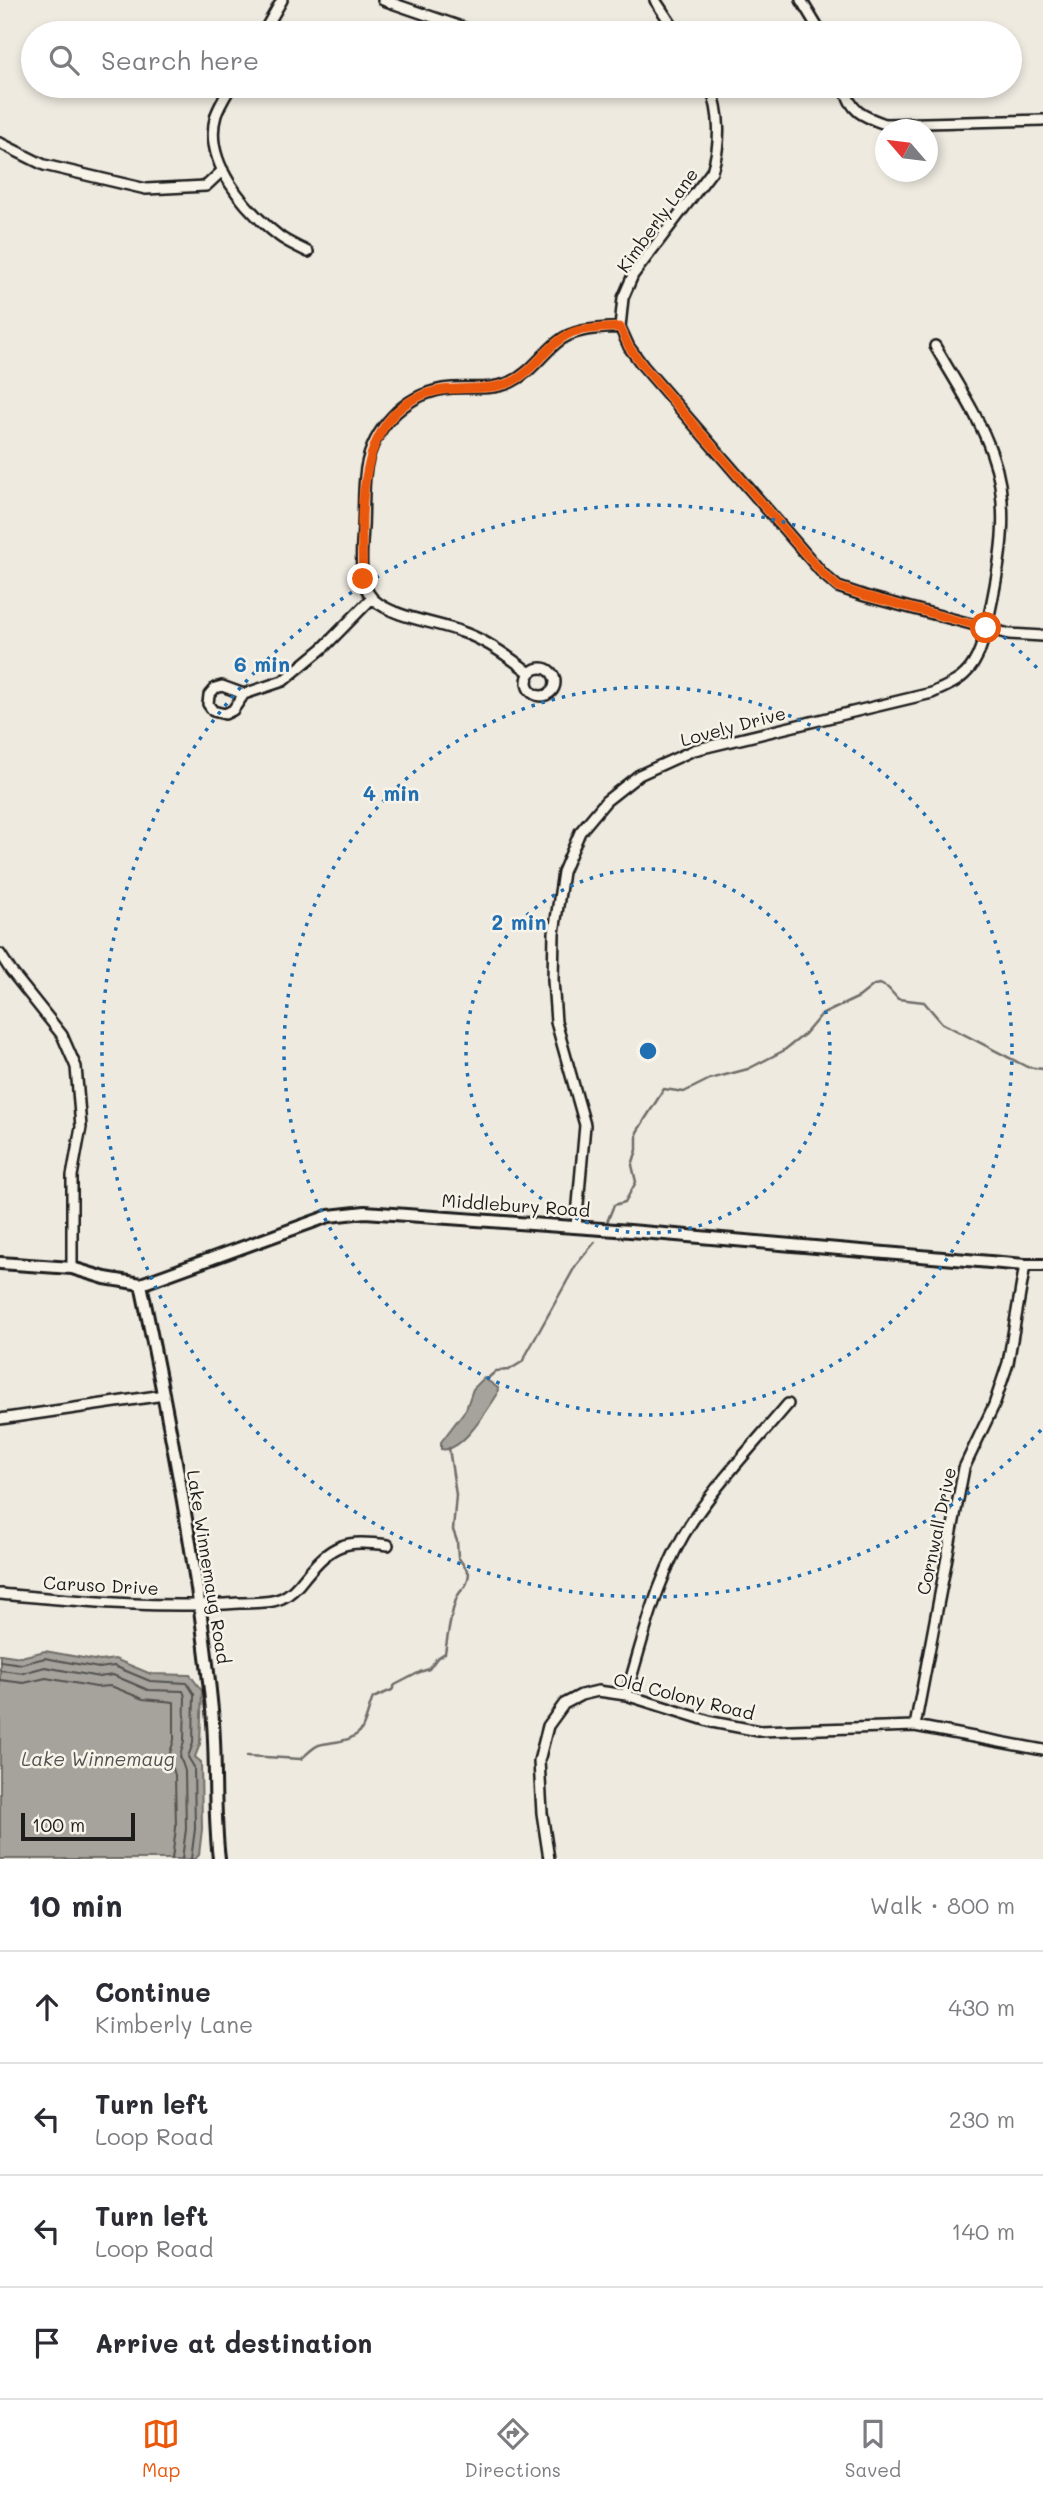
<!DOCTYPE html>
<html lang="en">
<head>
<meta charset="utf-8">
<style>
	:root { --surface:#fff; --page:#f2f2f3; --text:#2b2b33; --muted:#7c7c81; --line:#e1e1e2; --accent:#ea580c }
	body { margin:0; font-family:Mali,sans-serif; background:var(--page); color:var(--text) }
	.compass { position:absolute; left:875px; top:119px; width:63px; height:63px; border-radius:50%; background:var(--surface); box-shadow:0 4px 10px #0003; rotate:298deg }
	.scale { position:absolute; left:21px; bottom:18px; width:114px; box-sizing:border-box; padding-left:7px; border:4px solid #1c1c1c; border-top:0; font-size:19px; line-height:24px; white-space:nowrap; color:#1c1c1c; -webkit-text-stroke:5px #f7f3e8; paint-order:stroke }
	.stop { position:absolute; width:21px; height:21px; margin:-16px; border:5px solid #ea580c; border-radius:50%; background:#fff }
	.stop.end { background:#ea580c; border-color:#fff; box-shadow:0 2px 7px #0008 }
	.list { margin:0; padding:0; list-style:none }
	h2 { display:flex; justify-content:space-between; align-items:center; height:91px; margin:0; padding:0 28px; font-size:30px }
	h2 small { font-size:23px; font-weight:400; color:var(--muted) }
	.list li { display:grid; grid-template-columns:46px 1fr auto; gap:21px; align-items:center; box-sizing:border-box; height:112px; padding:0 28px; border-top:2px solid var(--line) }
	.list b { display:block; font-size:26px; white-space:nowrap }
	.list p { margin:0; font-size:23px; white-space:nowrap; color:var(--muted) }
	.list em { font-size:23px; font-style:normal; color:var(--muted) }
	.icon { flex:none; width:38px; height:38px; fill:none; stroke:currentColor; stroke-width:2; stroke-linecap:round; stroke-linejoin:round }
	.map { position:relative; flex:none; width:1043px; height:1859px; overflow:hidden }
	.search { position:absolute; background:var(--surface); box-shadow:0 4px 10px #0003; left:21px; right:21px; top:21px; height:77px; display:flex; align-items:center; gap:18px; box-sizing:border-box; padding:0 24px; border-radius:38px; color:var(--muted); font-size:26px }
	.sheet { height:539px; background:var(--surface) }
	nav { display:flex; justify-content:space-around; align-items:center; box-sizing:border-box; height:98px; border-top:2px solid var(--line); background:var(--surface); font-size:19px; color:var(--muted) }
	nav a { display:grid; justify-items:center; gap:4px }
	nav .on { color:var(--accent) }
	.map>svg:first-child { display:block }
	.water { fill:#a6a39d; stroke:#6f6d69; stroke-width:2 }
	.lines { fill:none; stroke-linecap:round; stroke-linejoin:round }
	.shore { stroke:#535250; stroke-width:2 }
	.stream { stroke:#6f6d69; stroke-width:2.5 }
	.minor-casing { stroke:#1c1c1c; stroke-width:14 }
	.tertiary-casing { stroke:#1c1c1c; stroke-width:16 }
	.minor { stroke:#f7f3e8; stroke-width:9 }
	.tertiary { stroke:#f7f3e8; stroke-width:10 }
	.route { stroke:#ea580c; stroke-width:9 }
	.ring { fill:none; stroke:#1f6fb2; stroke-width:3.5; stroke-dasharray:3.5 7 }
	.labels { text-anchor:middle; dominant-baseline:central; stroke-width:5; stroke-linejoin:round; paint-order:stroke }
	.street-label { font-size:18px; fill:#1c1c1c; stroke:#f7f3e8 }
	.water-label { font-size:19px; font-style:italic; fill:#535250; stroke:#f7f3e8 }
	.centre { fill:#1f6fb2; stroke:#f7f3e8; stroke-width:3.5 }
	.ring-label { font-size:21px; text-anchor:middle; font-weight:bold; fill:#1f6fb2; stroke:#f7f3e8; stroke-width:5; stroke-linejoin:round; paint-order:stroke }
</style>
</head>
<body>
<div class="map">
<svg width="1043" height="1859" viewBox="0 0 1043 1859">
	<rect width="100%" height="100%" fill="#eeeae0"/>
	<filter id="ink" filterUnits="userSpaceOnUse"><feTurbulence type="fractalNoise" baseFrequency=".0143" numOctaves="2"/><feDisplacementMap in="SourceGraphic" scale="14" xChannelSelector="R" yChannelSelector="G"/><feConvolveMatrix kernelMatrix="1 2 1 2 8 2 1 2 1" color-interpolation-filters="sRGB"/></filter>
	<g filter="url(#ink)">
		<path class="water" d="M484,1378L498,1388L497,1395C487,1410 461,1454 441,1449V1442L466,1409L473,1389Z
			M45,1651L100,1661L115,1659L151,1674L190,1675L202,1691L200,1744L195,1757L201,1762L202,1829L199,1855L195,1859H0V1654L21,1657Z"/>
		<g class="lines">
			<path class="shore" d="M0,1661L22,1664L45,1658L99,1668L114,1666L150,1681L187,1683L194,1694L193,1743L188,1757L194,1767L195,1829L191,1859
				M0,1670L23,1673L45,1667L99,1677L113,1675L148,1690L183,1691L185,1696L184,1742L180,1756L185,1771L186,1829L182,1859
				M0,1680L24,1683L46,1678L96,1687L111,1686L143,1699L174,1702V1740L169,1756L175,1775L176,1828L172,1859"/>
			<path class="stream" d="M607,1222L614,1205L625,1202L636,1182L632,1165L637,1150V1132L664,1089L684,1092L710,1079L748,1069L783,1051L805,1034L821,1015L859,997L874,985L880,984L888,988L898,999L924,1002L942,1023L1027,1067L1043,1069
				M486,1380L496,1371L509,1370L522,1362L576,1265L595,1242
				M247,1756L301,1759C306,1755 313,1747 319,1745C333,1741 351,1743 361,1730C365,1726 369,1706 373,1698L392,1690L395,1685L420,1672L429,1669L437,1658L445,1653C448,1635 450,1615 457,1597C463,1585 467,1590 469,1573L458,1557L457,1541L453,1530L456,1495L449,1448"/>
			<defs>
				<path id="minor" d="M383,0L479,33
					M655,0L677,33
					M801,0L821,33
					M263,33L282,0
					M726,33L737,27
					M231,86C226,95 219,106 216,115C202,162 246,210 279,236C288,243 299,247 308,252
					M710,86C721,113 721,144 712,171L633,275L623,298L620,327L629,347L643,366L823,574L838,587L865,596L1009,634L1043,636
					M844,86C851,112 862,116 885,124L1043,120
					M0,143L44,165L146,189L206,186L223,170
					M527 682a14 14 0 1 1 28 0a14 14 0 1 1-28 0Z
					M530,673C511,658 486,640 462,632C437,622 393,618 373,599C357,583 362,547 363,527C364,507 363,487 366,468C373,429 403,396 443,389C466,385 488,392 511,382C531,373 542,354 559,341C576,328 599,329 620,327
					M244,694L233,710L225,714L213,711L208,704L209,695L215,688L222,686L244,694L283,681L324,647L372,598
					M0,954L11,971L62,1035L76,1067L81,1127L72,1176V1268
					M576,1227L585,1125L556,1022L553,980L554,933L563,872L580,832L606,801L639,775L694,750L932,693C947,686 961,681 971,667C982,652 986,629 990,611C1001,559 1011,506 992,454C979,416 955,381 935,346
					M0,1419L164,1395
					M0,1594C80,1601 159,1609 239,1603C252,1602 270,1604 282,1598C291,1594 299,1585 305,1577C333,1543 344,1540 388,1545
					M626,1695C644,1636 658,1572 693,1520C721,1479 756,1442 788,1404
					M915,1726L964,1468L994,1405L1008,1363L1025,1265
					M549,1859L542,1813L539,1761L548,1726L564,1704L581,1695L598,1691L626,1695L712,1722L759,1731L915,1726L1043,1750"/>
				<path id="tertiary" d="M0,1263L72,1268L105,1278L141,1284L329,1216L365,1212L630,1231L1025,1265H1043
					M141,1284C170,1425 198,1567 212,1710C217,1759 213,1809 219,1859"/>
			</defs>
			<use href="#minor" class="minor-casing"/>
			<use href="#tertiary" class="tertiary-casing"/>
			<use href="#minor" class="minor"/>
			<use href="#tertiary" class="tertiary"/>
		</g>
	</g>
	<g class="lines" filter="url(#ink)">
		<path class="route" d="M363,579C361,517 354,420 425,394C452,384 482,393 509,383C536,372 549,339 577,331C591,328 606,328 620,327L629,347L643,366L823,574L838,587L866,596L986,628"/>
	</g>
	<g class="ring">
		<circle cx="648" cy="1051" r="182"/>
		<circle cx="648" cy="1051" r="364"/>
		<path d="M1041 1430A546 546 0 1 1 1041 672"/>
	</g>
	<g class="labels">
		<g class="street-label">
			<text transform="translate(657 220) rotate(-54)">Kimberly Lane</text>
			<text transform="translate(733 726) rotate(-15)">Lovely Drive</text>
			<text transform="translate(516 1205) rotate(4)">Middlebury Road</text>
			<text transform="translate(936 1531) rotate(-78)">Cornwall Drive</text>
			<text transform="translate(209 1567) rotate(81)">Lake Winnemaug Road</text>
			<text transform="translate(101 1585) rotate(3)">Caruso Drive</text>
			<text transform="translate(684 1696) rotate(14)">Old Colony Road</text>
		</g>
		<g class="water-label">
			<text x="98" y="1758">Lake Winnemaug</text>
		</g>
	</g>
	<circle cx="648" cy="1051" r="10" class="centre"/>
	<g class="ring-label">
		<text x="262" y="672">6 min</text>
		<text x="391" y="801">4 min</text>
		<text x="519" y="930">2 min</text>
	</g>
</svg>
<svg class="compass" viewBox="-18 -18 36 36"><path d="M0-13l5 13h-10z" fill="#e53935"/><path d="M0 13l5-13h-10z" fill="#7c7c81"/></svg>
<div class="scale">100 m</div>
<div class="stop" style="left:986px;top:628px"></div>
<div class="stop end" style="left:363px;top:579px"></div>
<div class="search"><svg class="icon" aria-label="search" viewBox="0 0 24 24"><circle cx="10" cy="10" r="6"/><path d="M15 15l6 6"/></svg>Search here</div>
</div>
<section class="sheet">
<h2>10 min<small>Walk · 800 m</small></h2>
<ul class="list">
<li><svg class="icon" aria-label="ahead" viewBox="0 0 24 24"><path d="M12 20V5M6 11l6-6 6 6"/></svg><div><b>Continue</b><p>Kimberly Lane</p></div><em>430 m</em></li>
<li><svg class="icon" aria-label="left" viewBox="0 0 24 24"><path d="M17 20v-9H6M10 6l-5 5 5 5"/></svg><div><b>Turn left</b><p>Loop Road</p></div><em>230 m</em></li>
<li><svg class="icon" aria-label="left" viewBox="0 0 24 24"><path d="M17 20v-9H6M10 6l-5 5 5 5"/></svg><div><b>Turn left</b><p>Loop Road</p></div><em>140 m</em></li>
<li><svg class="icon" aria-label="arrive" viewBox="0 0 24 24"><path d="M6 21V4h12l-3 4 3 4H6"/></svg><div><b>Arrive at destination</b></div></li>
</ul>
</section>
<nav>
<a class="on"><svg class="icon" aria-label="map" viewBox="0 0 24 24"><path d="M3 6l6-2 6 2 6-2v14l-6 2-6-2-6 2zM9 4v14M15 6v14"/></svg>Map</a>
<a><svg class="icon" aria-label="directions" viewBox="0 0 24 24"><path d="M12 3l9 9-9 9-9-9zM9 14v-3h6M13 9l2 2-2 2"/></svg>Directions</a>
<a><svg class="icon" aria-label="saved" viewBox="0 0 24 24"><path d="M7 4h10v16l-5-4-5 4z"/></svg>Saved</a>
</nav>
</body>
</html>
